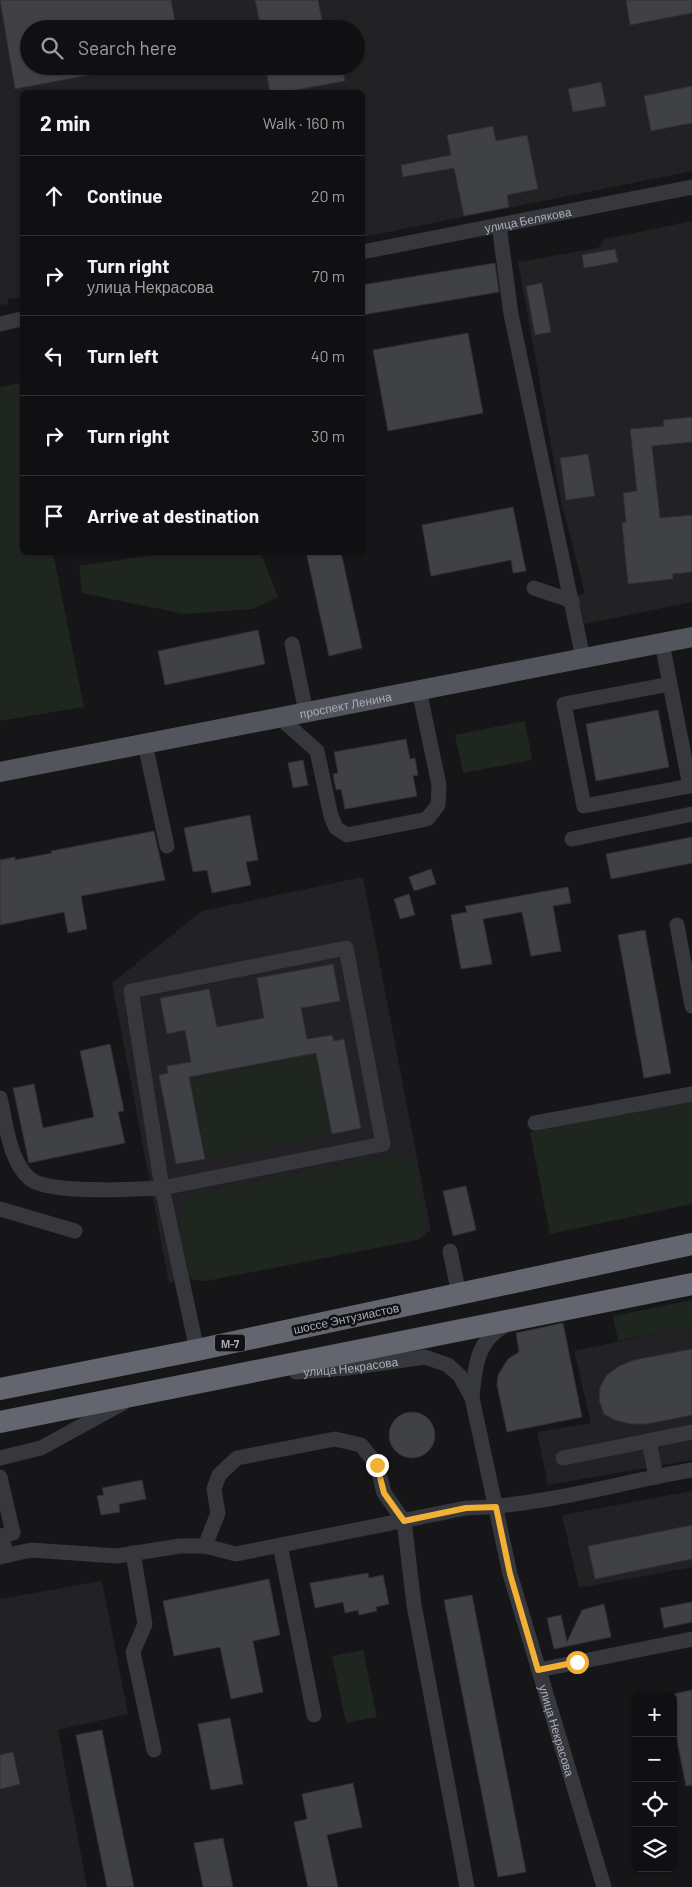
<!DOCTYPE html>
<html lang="en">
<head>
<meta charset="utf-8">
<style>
	:root { --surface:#101012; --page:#19191b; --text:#f1f3f6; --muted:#9c9d9f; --line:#303032 }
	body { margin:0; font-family:Barlow,sans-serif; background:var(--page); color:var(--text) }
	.controls { position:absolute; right:15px; bottom:15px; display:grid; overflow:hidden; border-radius:8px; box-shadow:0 1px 4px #0004 }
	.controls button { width:45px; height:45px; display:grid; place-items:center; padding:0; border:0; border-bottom:1px solid var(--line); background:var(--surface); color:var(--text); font:25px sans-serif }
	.stop { position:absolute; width:15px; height:15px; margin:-11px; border:4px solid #f2b134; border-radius:50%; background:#fff }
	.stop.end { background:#f2b134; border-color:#fff; box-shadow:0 1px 5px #0008 }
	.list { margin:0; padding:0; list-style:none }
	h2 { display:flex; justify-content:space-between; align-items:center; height:65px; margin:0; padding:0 20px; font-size:21px }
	h2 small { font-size:16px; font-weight:400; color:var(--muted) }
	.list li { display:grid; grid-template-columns:32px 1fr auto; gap:15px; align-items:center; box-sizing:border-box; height:80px; padding:0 20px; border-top:1px solid var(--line) }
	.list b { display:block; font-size:19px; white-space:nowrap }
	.list p { margin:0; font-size:16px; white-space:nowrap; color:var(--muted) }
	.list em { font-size:16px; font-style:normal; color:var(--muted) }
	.icon { flex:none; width:28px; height:28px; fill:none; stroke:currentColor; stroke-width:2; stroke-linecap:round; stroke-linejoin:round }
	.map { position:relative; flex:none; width:692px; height:1887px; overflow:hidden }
	.search { position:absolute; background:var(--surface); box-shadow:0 1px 4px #0004; left:20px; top:20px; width:345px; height:55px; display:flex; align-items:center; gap:12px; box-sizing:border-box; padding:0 18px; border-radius:28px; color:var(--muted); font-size:19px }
	.panel { position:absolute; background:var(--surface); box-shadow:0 1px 4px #0004; left:20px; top:90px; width:345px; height:465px; border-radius:8px }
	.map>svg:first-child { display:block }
	.built { fill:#222225; fill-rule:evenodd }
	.green { fill:#1e261f }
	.building { fill:#404145; stroke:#303034 }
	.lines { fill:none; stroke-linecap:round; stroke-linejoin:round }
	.minor { stroke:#37383d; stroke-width:15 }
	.major { stroke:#53555c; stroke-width:20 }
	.highway { stroke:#63666e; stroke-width:22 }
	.route { stroke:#f2b134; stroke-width:6 }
	.labels { text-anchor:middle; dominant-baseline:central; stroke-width:5; stroke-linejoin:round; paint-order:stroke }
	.shield { fill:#111113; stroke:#7b7e86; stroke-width:1 }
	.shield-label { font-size:11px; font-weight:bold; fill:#a8adb8 }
	.street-label { font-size:12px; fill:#a8adb8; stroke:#111113 }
</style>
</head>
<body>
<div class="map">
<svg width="692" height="1887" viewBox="0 0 692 1887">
	<rect width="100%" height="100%" fill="#161618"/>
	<path class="built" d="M0,0H692V171L363,237L362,92H22V297L8,299V304L0,305ZM29,29H356V66H29Z
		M692,221V602L584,624L577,596L585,594L561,501L518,262L598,248L605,239Z
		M363,877L431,1231L169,1283L112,983L202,911Z
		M692,1326V1460L548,1485L537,1432L591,1423L574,1351Z
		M692,1491V1567L579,1588L562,1515Z
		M102,1581L128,1714L58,1730L87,1887H0V1599Z"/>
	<path class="green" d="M20,383L22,395V552L53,553L84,707L0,721V387Z
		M167,553H261L278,597L253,609L184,614L82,593L79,566Z
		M525,721L532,760L463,773L455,735Z
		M314,1055L329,1135L207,1158L192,1079Z
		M692,1101V1204L550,1234L530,1132Z
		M397,1155L407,1156L414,1162L427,1226L425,1235L417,1240L206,1281L194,1280L188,1274C182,1244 168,1217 195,1195Z
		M692,1300V1326L618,1341L613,1316Z
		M363,1650L377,1717L346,1723L332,1656Z"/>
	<path class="building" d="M0,0H171L175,21L135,29H29V66H104L105,72L15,89Z
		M255,0H318L324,29H261Z
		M626,0H692V13L630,25Z
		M265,66H342L345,81L285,92H270Z
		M601,82L606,106L573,112L568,89Z
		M692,86V123L651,131L644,96Z
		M493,126L496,141L527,135L538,189L507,195L509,207L464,216L454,168L403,177L401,165L451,155L447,135Z
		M615,249L618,262L584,268L582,255Z
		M495,263L499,292L362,315V285Z
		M542,283L551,332L535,335L526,286Z
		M468,333L483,413L388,431L373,350Z
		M692,417V442L652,446L660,518L692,515V572L673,574V579L628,584L622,523L626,522L623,493L637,491L630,429L664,426L663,420Z
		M588,454L595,496L566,500L560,458Z
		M513,507L526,571L513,573L511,560L431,576L422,525Z
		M306,552H341L362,648L329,656Z
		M258,630L265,664L165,685L158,651Z
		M658,710L669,767L596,781L586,724Z
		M406,739L410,759L415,758L418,775L413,776L417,796L345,809L341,789L336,790L333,774L338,773L334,752Z
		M303,760L308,785L293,788L288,763Z
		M250,815L258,860L246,862L251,885L212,893L207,870L193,872L184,828Z
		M154,831L165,880L81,896L87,929L68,933L64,912L0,925V860L15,857V860L52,853L51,851Z
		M692,837V863L611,879L606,854Z
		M431,869L436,884L414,891L409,877Z
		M568,887L571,903L553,906L561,951L531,956L522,912L483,919L492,964L461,969L451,915L467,912L465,906Z
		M409,894L415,915L400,919L394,899Z
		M645,930L671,1073L644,1078L618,935Z
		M333,964L340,1001L301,1008L307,1039L332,1035L334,1041L344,1039L361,1128L332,1134L316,1053L189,1077L205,1159L176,1164L159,1075L168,1073L167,1066L191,1062L185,1030L167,1034L160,998L209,989L217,1027L264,1018L257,978Z
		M110,1044L124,1111L118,1112L125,1143L29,1163L13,1088L34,1084L43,1128L94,1117L80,1051Z
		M466,1186L476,1230L453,1236L443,1191Z
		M563,1323L582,1417L507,1432L497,1385L498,1375L508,1359L519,1352L516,1333Z
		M692,1349V1415L647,1424H631L615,1420L604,1414L599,1400L600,1387L607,1375L619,1366L634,1360Z
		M389 1435a23 23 0 1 1 46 0a23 23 0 1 1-46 0Z
		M142,1480L146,1499L119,1504L120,1512L101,1515L97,1496L104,1495L102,1488Z
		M692,1525V1559L595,1579L588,1546Z
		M368,1573L369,1578L383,1575L389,1604L376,1607L377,1611L359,1615L358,1610L345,1613L343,1602L315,1608L310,1583Z
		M269,1579L280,1635L253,1641L263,1692L231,1699L220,1647L174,1656L163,1601Z
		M472,1595L526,1872L498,1877L444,1600Z
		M692,1602V1622L664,1628L660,1608Z
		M604,1604L611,1637L554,1649L547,1618L561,1615L567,1642L582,1610Z
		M692,1690V1785L686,1786L673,1721V1694Z
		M230,1718L243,1784L211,1790L198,1724Z
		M102,1730L118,1810L134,1887H107L76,1735Z
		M13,1752L20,1784L0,1789V1755Z
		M353,1783L362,1827L327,1835L338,1887H308L294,1822L307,1819L302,1794Z
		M223,1838L233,1887H203L194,1843Z"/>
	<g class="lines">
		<g class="minor">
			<path d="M499,225L511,314L583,658"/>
			<path id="s1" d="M362,252L692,187"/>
			<path d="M0,324L22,319"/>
			<path d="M534,588L572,601"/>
			<path d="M662,643L690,786L584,806L564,704L670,684"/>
			<path d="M292,644L306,712"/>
			<path d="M279,717L317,751L331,816L336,828L347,835L427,819L438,805L439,785L419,690"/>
			<path d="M145,744L167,846"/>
			<path d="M572,839L692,814"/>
			<path d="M677,925L692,1006"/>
			<path d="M346,948L383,1144L162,1188L131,991Z"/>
			<path d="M0,1098C6,1123 9,1160 29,1178C47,1195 135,1189 162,1188L197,1350"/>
			<path d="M535,1123L692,1094"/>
			<path d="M0,1209L75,1231"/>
			<path d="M450,1251L459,1294"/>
			<path id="s2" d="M296,1372L347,1368L425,1357L448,1365L460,1376L472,1398L510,1574L604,1887"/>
			<path d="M472,1398C475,1368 476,1340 506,1325"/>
			<path d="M649,1441L656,1477"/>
			<path d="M0,1458L41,1448L123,1403"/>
			<path d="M563,1458L692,1432"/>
			<path d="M0,1477L13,1533L1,1536L7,1555"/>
			<path d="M280,1545L314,1715"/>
			<path d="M205,1546L218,1513L214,1489L219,1475L237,1458L335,1439L361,1445L377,1465L384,1493L404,1521L414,1605L467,1887"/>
			<path d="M133,1553L145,1624L133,1652L154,1750"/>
			<path d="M0,1557L31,1550L117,1556L180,1546H205L236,1554L466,1508C542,1506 617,1483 692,1470"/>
			<path d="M539,1670L692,1639"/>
		</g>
		<path class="major" id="s3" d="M0,772L692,637"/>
		<path class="highway" d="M0,1389L197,1350L692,1244
			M0,1422L692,1284"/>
	</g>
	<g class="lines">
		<path class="route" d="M377,1465L384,1493L404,1521L466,1508L496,1507L510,1574L538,1670L577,1662"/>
	</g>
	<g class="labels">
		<rect class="shield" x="215" y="1334.5" width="30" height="17" rx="4"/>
		<g class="shield-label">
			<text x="230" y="1343">М-7</text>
		</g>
		<g class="street-label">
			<text stroke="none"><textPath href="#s1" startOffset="169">улица Белякова</textPath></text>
			<text stroke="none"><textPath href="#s3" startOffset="352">проспект Ленина</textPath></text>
			<text transform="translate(346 1318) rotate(-12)">шоссе Энтузиастов</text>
			<text stroke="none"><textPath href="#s2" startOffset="55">улица Некрасова</textPath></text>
			<text stroke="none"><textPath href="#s2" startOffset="539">улица Некрасова</textPath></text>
		</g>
	</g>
</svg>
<div class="controls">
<button>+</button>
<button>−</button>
<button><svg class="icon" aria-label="locate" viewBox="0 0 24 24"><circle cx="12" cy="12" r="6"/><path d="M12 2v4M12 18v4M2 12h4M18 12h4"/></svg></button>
<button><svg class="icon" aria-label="layers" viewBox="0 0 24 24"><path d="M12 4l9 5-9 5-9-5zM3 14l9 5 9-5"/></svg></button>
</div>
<div class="stop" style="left:577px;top:1662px"></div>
<div class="stop end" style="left:377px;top:1465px"></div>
<div class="search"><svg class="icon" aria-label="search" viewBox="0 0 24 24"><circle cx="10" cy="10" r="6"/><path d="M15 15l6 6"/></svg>Search here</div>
<section class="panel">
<h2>2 min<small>Walk · 160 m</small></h2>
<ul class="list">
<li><svg class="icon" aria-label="ahead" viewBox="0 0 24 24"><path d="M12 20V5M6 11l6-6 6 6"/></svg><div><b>Continue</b></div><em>20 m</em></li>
<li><svg class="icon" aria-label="right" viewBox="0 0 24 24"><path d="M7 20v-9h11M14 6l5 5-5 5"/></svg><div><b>Turn right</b><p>улица Некрасова</p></div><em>70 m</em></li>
<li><svg class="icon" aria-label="left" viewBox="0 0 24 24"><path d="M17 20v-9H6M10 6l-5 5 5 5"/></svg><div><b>Turn left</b></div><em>40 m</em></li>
<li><svg class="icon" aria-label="right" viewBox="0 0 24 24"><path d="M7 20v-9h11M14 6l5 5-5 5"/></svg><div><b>Turn right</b></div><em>30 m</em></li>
<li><svg class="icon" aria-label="arrive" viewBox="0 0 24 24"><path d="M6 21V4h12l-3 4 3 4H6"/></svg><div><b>Arrive at destination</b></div></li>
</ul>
</section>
</div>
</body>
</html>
